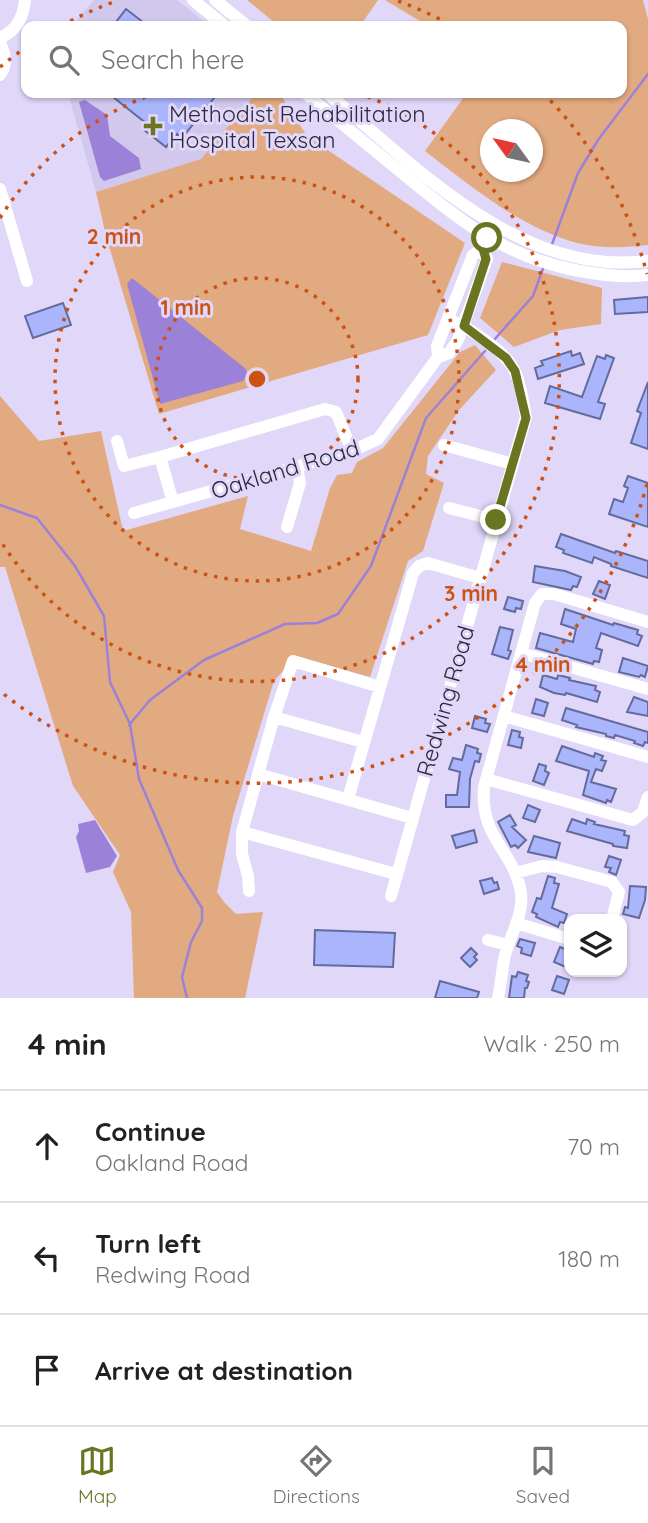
<!DOCTYPE html>
<html lang="en">
<head>
<meta charset="utf-8">
<style>
	:root { --surface:#fff; --page:#f6f6f6; --text:#202124; --muted:#757577; --line:#e0e0e0; --accent:#697520 }
	body { margin:0; font-family:Quicksand,sans-serif; background:var(--page); color:var(--text) }
	.controls { position:absolute; right:21px; bottom:21px; display:grid; overflow:hidden; border-radius:14px; box-shadow:0 2px 5px #0004 }
	.controls button { width:63px; height:63px; display:grid; place-items:center; padding:0; border:0; border-bottom:2px solid var(--line); background:var(--surface); color:var(--text); font:35px sans-serif }
	.compass { position:absolute; left:480px; top:119px; width:63px; height:63px; border-radius:50%; background:var(--surface); box-shadow:0 2px 5px #0004; rotate:303deg }
	.stop { position:absolute; width:21px; height:21px; margin:-16px; border:5px solid #697520; border-radius:50%; background:#fff }
	.stop.end { background:#697520; border-color:#fff; box-shadow:0 2px 7px #0008 }
	.list { margin:0; padding:0; list-style:none }
	h2 { display:flex; justify-content:space-between; align-items:center; height:91px; margin:0; padding:0 28px; font-size:30px }
	h2 small { font-size:23px; font-weight:400; color:var(--muted) }
	.list li { display:grid; grid-template-columns:46px 1fr auto; gap:21px; align-items:center; box-sizing:border-box; height:112px; padding:0 28px; border-top:2px solid var(--line) }
	.list b { display:block; font-size:26px; white-space:nowrap }
	.list p { margin:0; font-size:23px; white-space:nowrap; color:var(--muted) }
	.list em { font-size:23px; font-style:normal; color:var(--muted) }
	.icon { flex:none; width:38px; height:38px; fill:none; stroke:currentColor; stroke-width:2; stroke-linecap:round; stroke-linejoin:round }
	.map { position:relative; flex:none; width:648px; height:998px; overflow:hidden }
	.search { position:absolute; background:var(--surface); box-shadow:0 2px 5px #0004; left:21px; right:21px; top:21px; height:77px; display:flex; align-items:center; gap:18px; box-sizing:border-box; padding:0 24px; border-radius:14px; color:var(--muted); font-size:26px }
	.sheet { height:427px; background:var(--surface) }
	nav { display:flex; justify-content:space-around; align-items:center; box-sizing:border-box; height:98px; border-top:2px solid var(--line); background:var(--surface); font-size:19px; color:var(--muted) }
	nav a { display:grid; justify-items:center; gap:4px }
	nav .on { color:var(--accent) }
	.map>svg:first-child { display:block }
	.built { fill:#d2c8ee }
	.green { fill:#e2aa80; fill-rule:evenodd }
	.water { fill:#9c81d8 }
	.lines { fill:none; stroke-linecap:round; stroke-linejoin:round }
	.stream { stroke:#9c81d8; stroke-width:2.5 }
	.building { fill:#aab5fc; stroke:#636b9d; stroke-width:2 }
	.minor { stroke:#fff; stroke-width:12 }
	.route { stroke:#697520; stroke-width:9 }
	.ring { fill:none; stroke:#cc5214; stroke-width:3.5; stroke-dasharray:3.5 7 }
	.poi-dot { fill:#697520; stroke:#e0d7f9; stroke-width:2.5 }
	.labels { text-anchor:middle; dominant-baseline:central; stroke-width:6; stroke-linejoin:round; paint-order:stroke }
	.poi-label { font-size:23px; fill:#2e283e; stroke:#e0d7f9; text-anchor:start }
	.street-label { font-size:23px; fill:#2e283e; stroke:#e0d7f9 }
	.centre { fill:#cc5214; stroke:#e0d7f9; stroke-width:3.5 }
	.ring-label { font-size:21px; text-anchor:middle; font-weight:bold; fill:#cc5214; stroke:#e0d7f9; stroke-width:6; stroke-linejoin:round; paint-order:stroke }
</style>
</head>
<body>
<div class="map">
<svg width="648" height="998" viewBox="0 0 648 998">
	<rect width="100%" height="100%" fill="#e0d7f9"/>
	<path class="built" d="M94,0H177L210,26H67L74,24Z
		M68,93H256L202,159L96,192Z"/>
	<path class="green" d="M247,0H378L360,26H279Z
		M385,0H643L648,19V245C622,248 592,249 567,240C514,222 469,185 425,151L467,93H622V26H428ZM490,130H532V172H490Z
		M256,93H279L307,136L465,243L428,335L159,414L106,236L96,192L201,159Z
		M502,262L602,288L601,324L560,330L514,347L480,318Z
		M475,345L496,370L459,410L428,456L426,474L444,483L423,551L408,561L370,677L296,656L274,681L233,816L217,892L224,902L236,914L263,912L245,998H134L131,912L113,872L120,855L73,786L5,567H0V396L39,441L101,431L123,531L248,496L240,529L311,551L330,488L337,475L352,473L357,462L383,448L460,352Z"/>
	<path class="water" d="M85,100L107,115L110,136L139,158L141,169L104,181L100,177L79,102Z
		M132,278L246,369L247,375L243,381L160,404L127,284Z
		M95,820L117,856L110,867L86,873L76,837L79,831L78,824Z"/>
	<g class="lines">
		<path class="stream" d="M551,247L578,173L598,140L648,74
			M494,340L533,296L544,266
			M0,505L37,518L75,566L104,616L110,682L130,724L139,779L178,870L202,908V921L191,942L182,977L187,998
			M129,725L150,700L204,660L285,624L317,623L338,614L371,566L426,418L485,351"/>
	</g>
	<path class="building" d="M126,9L148,26H113Z
		M108,93H218L182,138L177,134L166,147L143,129L147,124Z
		M648,297V312L615,314L614,300Z
		M63,303L71,325L33,338L25,316Z
		M571,351L572,356L580,353L584,364L538,379L535,368L543,365L541,361Z
		M606,355L614,358L598,402L605,404L600,419L545,403L550,386L582,397L597,356L605,359Z
		M648,382V449L631,443L641,413L637,411Z
		M628,476L648,483V527L609,514L614,499L623,502L628,488L624,486Z
		M561,534L615,553L616,551L648,561V578L611,566V564L594,557L592,563L563,553L564,550L556,547Z
		M535,566L565,571L581,577L577,587L573,586L571,590L533,582Z
		M599,581L610,585L605,599L593,594Z
		M508,597L523,601L521,609L516,608L515,612L504,609Z
		M565,609L613,625L614,623L638,630L637,634L642,636L638,646L601,633L596,648L602,650L599,662L594,661L593,664L536,648L540,633L573,642L576,629L561,624Z
		M500,627L513,630L508,650L511,651L508,659L492,654Z
		M623,658L648,666L645,677L641,675L639,677L619,672Z
		M543,675L557,679L558,675L570,678L569,680L596,686L595,690L600,692L597,702L566,693L565,695L554,693L540,687Z
		M634,697L648,702V716L627,712Z
		M536,699L548,703L544,716L532,713Z
		M566,708L648,732V743L645,742L643,746L634,743L635,741L615,735L614,738L606,736V734L576,727L577,725L562,720Z
		M475,716L486,719L485,723L490,724L487,732L472,728Z
		M512,730L520,732L519,737L523,738L521,748L508,745Z
		M466,745L478,749L477,753L481,754L479,762L475,761L470,779L469,807H446V795H457L460,772L449,769L453,758L462,760Z
		M562,746L594,757L595,753L603,756L601,760L606,761L602,771L596,769L591,782L616,789L611,802L607,800L606,803L583,795L589,771L556,761Z
		M539,764L546,766L545,771L549,773L544,785L533,781Z
		M528,805L540,810L535,822L523,818Z
		M510,815L516,825L512,827L526,840L518,848L515,845L511,847L498,822Z
		M572,819L586,824L587,819L595,822L594,824L625,831L624,835L629,836L627,848L613,846V844L567,831Z
		M474,830L477,842L456,848L452,836Z
		M534,836L560,843L556,858L528,852Z
		M609,856L621,860L616,875L609,872L611,868L605,867Z
		M548,876L555,878L554,883L559,884L552,908L567,914L564,923L560,922L558,927L536,917L537,914L532,912L537,898L541,899Z
		M492,878L494,883L497,882L499,889L484,894L480,881Z
		M630,886L646,887L645,900L639,918L623,914L625,907L628,908Z
		M315,930L395,933L393,967L314,965Z
		M520,939L535,943L531,956L521,953L522,948L517,946Z
		M560,947L567,950L566,953L569,954L566,967L554,962Z
		M471,948L477,954L474,957L477,960L470,967L461,958Z
		M518,972L528,975L526,981L529,982L527,988H525L524,998H509L512,976L516,977Z
		M557,976L569,980L564,994L552,990Z
		M440,981L479,992L477,998H435Z"/>
	<g class="lines">
		<path class="minor" d="M193,0L225,26
			M215,0L247,26
			M0,38C17,30 23,18 25,0
			M0,42C5,54 8,64 0,75
			M305,93C335,118 365,143 396,168C456,217 500,256 579,271C601,275 625,278 648,275
			M327,93C418,168 519,277 648,261
			M0,189L27,281
			M438,357L437,346L473,255L483,249
			M117,441L124,466L160,457
			M444,445L513,464
			M173,502L160,457L325,409L336,412L352,451
			M449,508L496,520
			M134,513L352,451L378,439L438,357L449,353L458,340L487,259L483,249
			M287,527L300,483L297,467
			M521,653L648,689
			M504,716L648,757
			M274,717L363,742
			M258,774L412,818
			M486,779L633,820L643,812L648,797
			M348,799L413,573L419,566L428,563L480,578
			M242,832L396,874
			M515,873L542,866L557,867L612,882L619,892L612,919
			M249,891L248,876L242,854V832L274,717L293,661L380,687
			M391,896L526,417C523,403 522,388 516,374C507,351 469,328 448,319
			M516,923L569,939
			M488,940L508,945
			M498,998C501,984 502,969 505,955C511,933 526,911 520,887C510,847 480,837 484,787L535,603L542,594H554L648,622"/>
	</g>
	<g class="lines">
		<path class="route" d="M487,238L483,249L486,259L464,326L506,358L515,371L526,418L496,520"/>
	</g>
	<g class="ring">
		<circle cx="257" cy="379" r="101"/>
		<circle cx="257" cy="379" r="202"/>
		<path d="M0 218A303 303 0 0 1 156 93M358 93A303 303 0 1 1 0 540"/>
		<path d="M647 484A404 404 0 0 1 0 691M0 67A404 404 0 0 1 25 48M61 26A404 404 0 0 1 116 1M398 1A404 404 0 0 1 453 26M543 93A404 404 0 0 1 647 274"/>
	</g>
	<path class="poi-dot" d="M149.5 115.5h7v7h7v7h-7v7h-7v-7h-7v-7h7z"/>
	<g class="labels">
		<g class="poi-label">
			<text x="169" y="113">Methodist Rehabilitation<tspan x="169" dy="26">Hospital Texsan</tspan></text>
		</g>
		<g class="street-label">
			<text transform="translate(285 469) rotate(-17)">Oakland Road</text>
			<text transform="translate(445 701) rotate(-74)">Redwing Road</text>
		</g>
	</g>
	<circle cx="257" cy="379" r="10" class="centre"/>
	<g class="ring-label">
		<text x="114" y="244">2 min</text>
		<text x="186" y="315">1 min</text>
		<text x="471" y="601">3 min</text>
		<text x="543" y="672">4 min</text>
	</g>
</svg>
<div class="controls">
<button><svg class="icon" aria-label="layers" viewBox="0 0 24 24"><path d="M12 4l9 5-9 5-9-5zM3 14l9 5 9-5"/></svg></button>
</div>
<svg class="compass" viewBox="-18 -18 36 36"><path d="M0-13l5 13h-10z" fill="#e53935"/><path d="M0 13l5-13h-10z" fill="#757577"/></svg>
<div class="stop" style="left:487px;top:238px"></div>
<div class="stop end" style="left:496px;top:520px"></div>
<div class="search"><svg class="icon" aria-label="search" viewBox="0 0 24 24"><circle cx="10" cy="10" r="6"/><path d="M15 15l6 6"/></svg>Search here</div>
</div>
<section class="sheet">
<h2>4 min<small>Walk · 250 m</small></h2>
<ul class="list">
<li><svg class="icon" aria-label="ahead" viewBox="0 0 24 24"><path d="M12 20V5M6 11l6-6 6 6"/></svg><div><b>Continue</b><p>Oakland Road</p></div><em>70 m</em></li>
<li><svg class="icon" aria-label="left" viewBox="0 0 24 24"><path d="M17 20v-9H6M10 6l-5 5 5 5"/></svg><div><b>Turn left</b><p>Redwing Road</p></div><em>180 m</em></li>
<li><svg class="icon" aria-label="arrive" viewBox="0 0 24 24"><path d="M6 21V4h12l-3 4 3 4H6"/></svg><div><b>Arrive at destination</b></div></li>
</ul>
</section>
<nav>
<a class="on"><svg class="icon" aria-label="map" viewBox="0 0 24 24"><path d="M3 6l6-2 6 2 6-2v14l-6 2-6-2-6 2zM9 4v14M15 6v14"/></svg>Map</a>
<a><svg class="icon" aria-label="directions" viewBox="0 0 24 24"><path d="M12 3l9 9-9 9-9-9zM9 14v-3h6M13 9l2 2-2 2"/></svg>Directions</a>
<a><svg class="icon" aria-label="saved" viewBox="0 0 24 24"><path d="M7 4h10v16l-5-4-5 4z"/></svg>Saved</a>
</nav>
</body>
</html>
